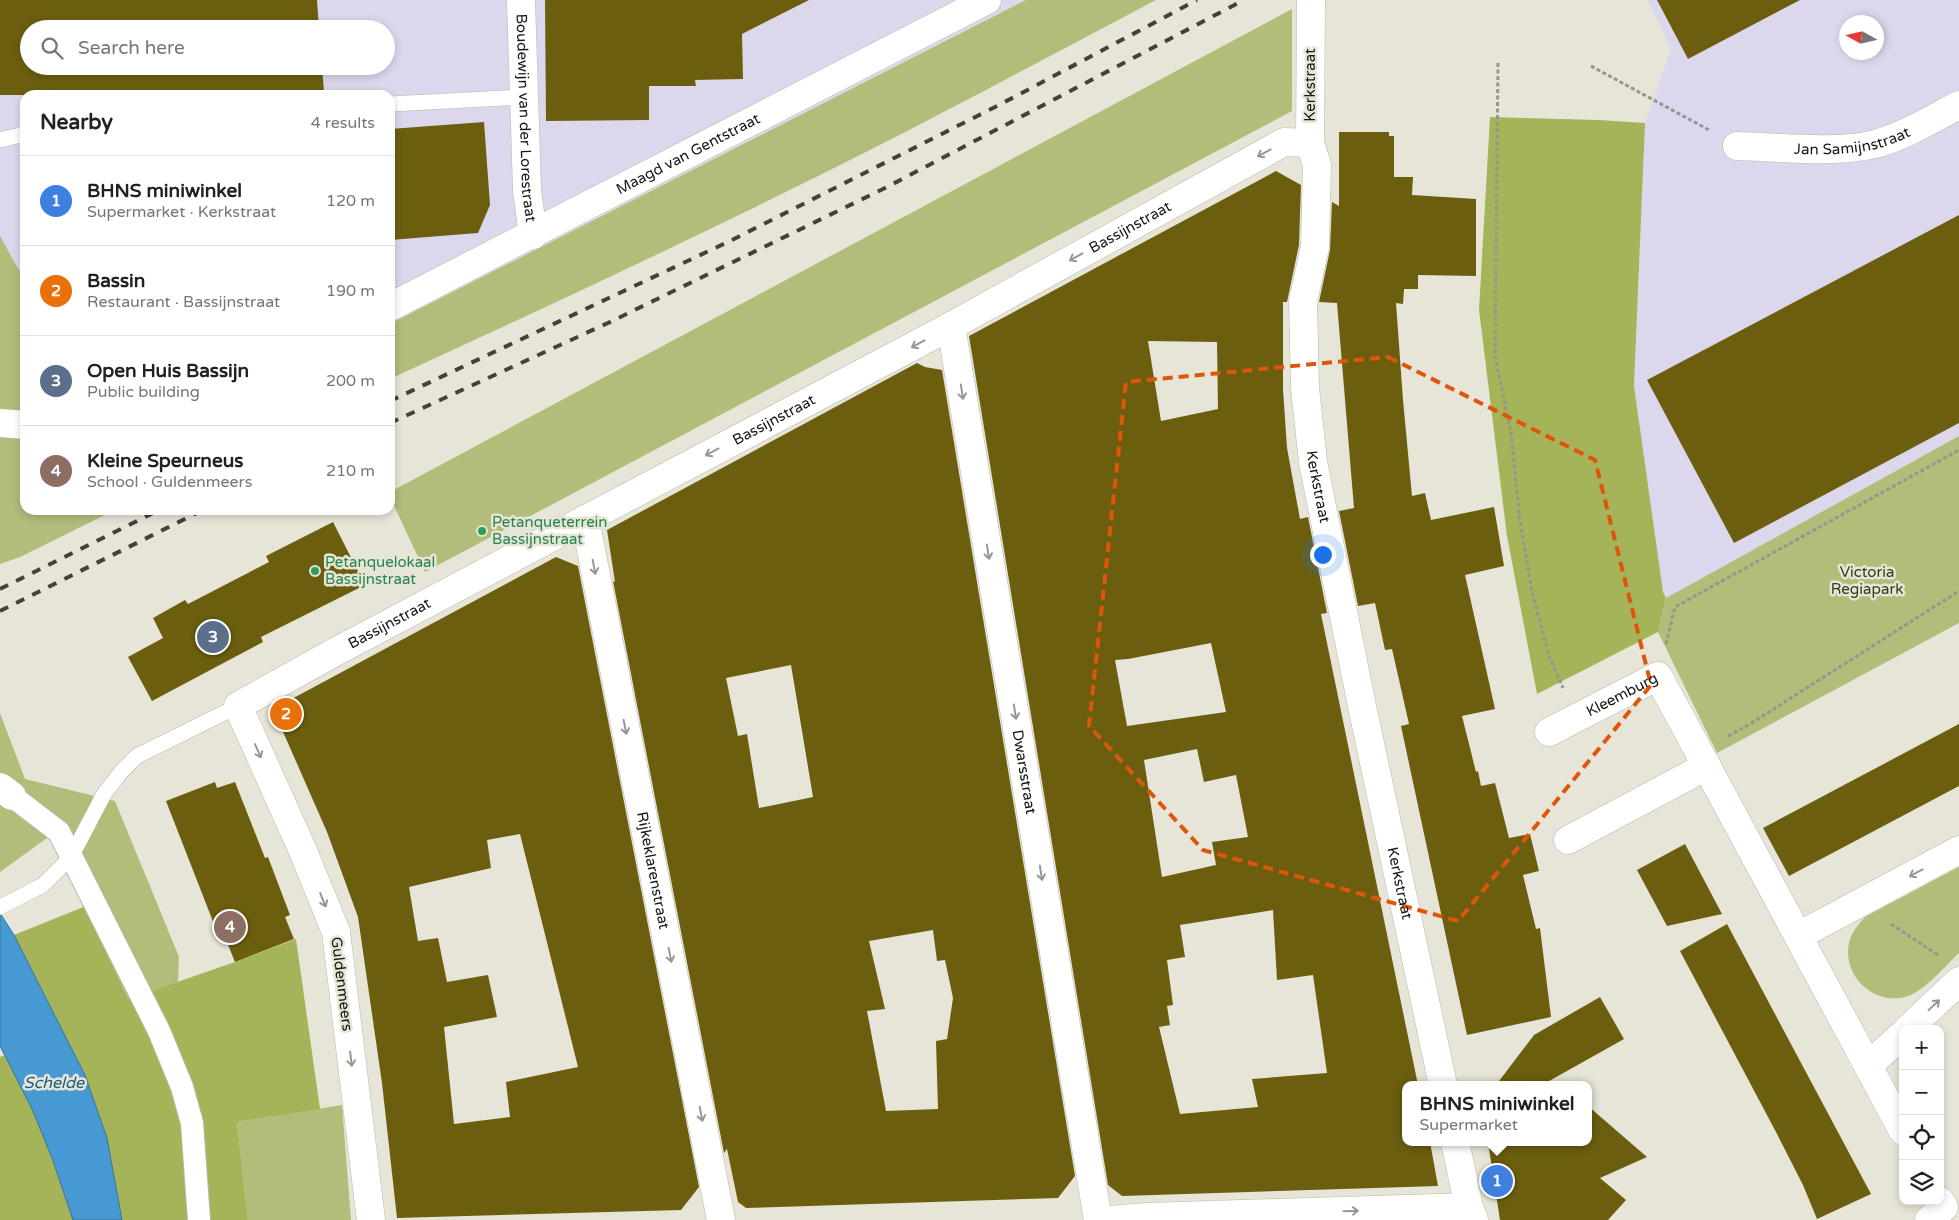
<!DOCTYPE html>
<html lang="en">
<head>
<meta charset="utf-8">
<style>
	:root { --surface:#fff; --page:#f6f6f6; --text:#222; --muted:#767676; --line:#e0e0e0; --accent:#ea580c }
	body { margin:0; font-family:"Varela Round",sans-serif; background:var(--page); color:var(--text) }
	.controls { position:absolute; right:15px; bottom:15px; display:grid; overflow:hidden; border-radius:10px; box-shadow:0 2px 8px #0003 }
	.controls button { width:45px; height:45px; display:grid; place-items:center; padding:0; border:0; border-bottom:1px solid var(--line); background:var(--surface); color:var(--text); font:25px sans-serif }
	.compass { position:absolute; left:1839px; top:15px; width:45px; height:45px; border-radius:50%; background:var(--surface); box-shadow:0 2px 8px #0003; rotate:278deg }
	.you { position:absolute; left:1322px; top:554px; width:18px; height:18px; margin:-12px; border:4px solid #fff; border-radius:50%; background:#1a73e8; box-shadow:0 0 0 8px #1a73e833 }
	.badge { display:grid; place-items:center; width:32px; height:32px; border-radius:50%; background:var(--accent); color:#fff; font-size:16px; font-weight:700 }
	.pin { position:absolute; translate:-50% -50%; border:2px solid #fff; box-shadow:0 1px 5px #0006 }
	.popup { position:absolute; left:1402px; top:1081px; width:190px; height:65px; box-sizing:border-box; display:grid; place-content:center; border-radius:10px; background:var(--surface); filter:drop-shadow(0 1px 4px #0005); font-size:16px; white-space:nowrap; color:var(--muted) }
	.popup b { font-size:19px; color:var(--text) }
	.popup::after { content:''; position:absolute; left:50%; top:100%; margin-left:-10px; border:10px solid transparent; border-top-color:var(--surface) }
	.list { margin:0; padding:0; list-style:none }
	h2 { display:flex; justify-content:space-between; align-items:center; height:65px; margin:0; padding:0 20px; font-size:21px }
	h2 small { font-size:16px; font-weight:400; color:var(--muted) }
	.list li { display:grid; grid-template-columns:32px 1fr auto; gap:15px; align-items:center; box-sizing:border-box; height:90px; padding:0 20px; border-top:1px solid var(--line) }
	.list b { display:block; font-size:19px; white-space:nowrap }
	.list p { margin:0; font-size:16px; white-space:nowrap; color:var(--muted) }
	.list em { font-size:16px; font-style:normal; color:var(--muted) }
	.icon { flex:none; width:28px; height:28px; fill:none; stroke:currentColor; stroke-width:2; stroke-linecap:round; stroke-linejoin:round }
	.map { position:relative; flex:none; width:1959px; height:1220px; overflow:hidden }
	.search { position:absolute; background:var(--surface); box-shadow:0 2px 8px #0003; left:20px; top:20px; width:375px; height:55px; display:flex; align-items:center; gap:12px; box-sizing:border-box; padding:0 18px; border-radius:28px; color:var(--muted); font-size:19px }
	.panel { position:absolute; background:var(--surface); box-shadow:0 2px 8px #0003; left:20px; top:90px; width:375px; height:425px; border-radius:15px }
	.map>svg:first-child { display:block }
	.industrial { fill:#dcd7ec; fill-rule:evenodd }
	.green { fill:#b1bd79 }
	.forest { fill:#a6b459 }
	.water { fill:#4799d3; stroke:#397299 }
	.building { fill:#6b5f0f; fill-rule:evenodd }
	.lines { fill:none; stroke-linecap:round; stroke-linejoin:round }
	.service-casing { stroke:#bbb9ad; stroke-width:16 }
	.pedestrian-casing { stroke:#bbb9ad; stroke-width:24 }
	.minor-casing { stroke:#bbb9ad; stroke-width:29 }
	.tertiary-casing { stroke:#bbb9ad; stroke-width:29 }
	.path { stroke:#97968b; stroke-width:3; stroke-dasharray:4 2.5; stroke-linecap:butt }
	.service { stroke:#fff; stroke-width:15 }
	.pedestrian { stroke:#fff; stroke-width:22 }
	.minor { stroke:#fff; stroke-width:28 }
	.tertiary { stroke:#fff; stroke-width:28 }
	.rail { stroke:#42423b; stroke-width:4; stroke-dasharray:9 9; stroke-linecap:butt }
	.oneway { stroke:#979795 }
	.marked { fill:none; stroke:#de560c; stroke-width:4; stroke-dasharray:10 6; stroke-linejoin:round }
	.leisure-dot { fill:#2e9e5b; stroke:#e7e5d7; stroke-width:2 }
	.labels { text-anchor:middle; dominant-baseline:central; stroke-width:5; stroke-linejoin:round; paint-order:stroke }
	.street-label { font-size:15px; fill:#181813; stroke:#e7e5d7 }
	.leisure-label { font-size:15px; fill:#27864d; stroke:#e7e5d7; text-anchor:start }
	.park-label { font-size:15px; fill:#353b14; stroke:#e7e5d7 }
	.water-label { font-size:16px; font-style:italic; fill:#1e5980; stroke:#e7e5d7 }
</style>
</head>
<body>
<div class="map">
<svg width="1959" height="1220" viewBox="0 0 1959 1220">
	<rect width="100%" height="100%" fill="#e7e5d7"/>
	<path class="industrial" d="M0,0H1026L390,324V95H25V281L0,236ZM29,29H386V66H29Z
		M1648,0H1959V436L1666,598L1663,593L1645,470L1634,386L1645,123L1671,49ZM1846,22H1876V52H1846Z"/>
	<path class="green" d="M1026,0H1156C1061,50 966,101 870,150C712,230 551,305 390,379V324Z
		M1292,9V111L425,572L390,497V492Z
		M0,236L25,281V510H115L20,557L0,564Z
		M1959,436V623L1717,753L1658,632L1666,598Z
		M0,713L25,779L115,801L179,957L178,982L128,999L86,906L51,835L0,872Z
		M1959,867V953C1945,966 1924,992 1905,997C1874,1005 1842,976 1849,943C1851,933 1858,925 1865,917Z
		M342,1105L351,1220H248L237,1122Z"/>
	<path class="forest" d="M1490,117L1599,120L1645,123L1634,386L1663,592L1666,598L1658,632L1537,694L1507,536L1479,310Z
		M86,906L128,999L235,962L296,939L320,1109L237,1122L248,1220H122L107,1138L85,1075L14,935Z
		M5,1055L32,1109L52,1158L73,1220H0V1057Z"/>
	<path class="water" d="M0,913L14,935L85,1075L107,1138L122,1220H73L52,1158L32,1109L0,1046Z"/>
	<path class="building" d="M0,0H317L319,29H29V66H322L324,92L285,95H0Z
		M545,0H809L742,34L743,79L695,80L696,86H649V120L546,121Z
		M1657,0H1800L1688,59Z
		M484,122L490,205L478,233L390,240V129Z
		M1339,132H1389V136H1394V177H1413L1412,195L1476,199V276L1418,275V289H1404L1403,304L1396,303L1403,400L1412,496L1425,493L1431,520L1494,507L1504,566L1465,575L1495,709L1462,716L1476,772L1478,771L1481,786L1495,783L1509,838L1530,834L1539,871L1523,875L1536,929L1540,928L1551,1017L1467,1035L1401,726L1409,724L1392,649L1385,650L1375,603L1358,606L1339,511L1354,508L1337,303L1319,302L1330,250L1332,202L1339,206Z
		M1276,171L1301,185L1299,245L1287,302H1283V389L1287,448L1300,519L1308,517L1327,613L1321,614L1327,643L1418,1085H1406V1142H1430L1438,1186L1122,1196L1108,1185L969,336ZM1148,341L1217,342L1218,409L1161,421ZM1211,643L1226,712L1127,726L1115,660L1128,659ZM1197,749L1204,782L1236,775L1248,837L1212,842L1216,865L1162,877L1144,760ZM1273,910L1277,980L1313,975L1327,1073L1252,1079L1258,1107L1180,1114L1159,1027L1170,1025L1167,1006L1173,1005L1167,960L1185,957L1180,925Z
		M1959,215V423L1734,543L1647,380Z
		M917,363L925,367L942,370L1075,1176L1058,1198L746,1208L738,1202L727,1149L724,1153L613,581L615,582L607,530ZM791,665L813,797L759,808L747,734L738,736L726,678ZM933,930L937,961L945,960L953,998L947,1039L936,1041L938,1109L886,1111L867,1011L885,1009L869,941Z
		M333,522L365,585L261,637L263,642L152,701L128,657L163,638L153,618L185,600L188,604L269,562L266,556Z
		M556,557L578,566L699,1187L681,1210L397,1218L382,1083L358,917L327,832L273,709ZM520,834L578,1067L506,1082L510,1117L454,1124L444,1027L497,1017L488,975L447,982L438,938L418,941L409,887L491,868L487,840Z
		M1959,724V786L1789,876L1763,828Z
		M215,782L217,788L235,782L265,858L268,857L290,915L285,917L294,939L235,962L226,940L221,942L166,801Z
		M1685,844L1722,914L1667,926L1637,870Z
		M1727,924L1871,1194L1817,1219L1803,1185L1776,1132L1680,951Z
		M1600,997L1624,1039L1542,1085H1496L1534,1035Z
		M1588,1106L1647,1157L1600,1178L1626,1200L1608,1220H1500L1488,1142H1588Z"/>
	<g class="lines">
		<defs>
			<path id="service" d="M390,104L524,97
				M0,140L25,134
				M0,907L43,885L71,857L104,794L122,771L137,756L238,706"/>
			<path id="pedestrian" d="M12,796L59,832L159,1031L182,1087L192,1123L199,1220"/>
			<g id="minor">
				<path id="s1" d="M521,0L527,190L533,235"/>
				<path id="s2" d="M1737,146C1780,147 1834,154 1875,144C1905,136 1932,119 1959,105"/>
				<path id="s3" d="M390,307L987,0"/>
				<path id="s4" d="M951,326L1098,1220"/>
				<path d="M0,423L25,425"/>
				<path id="s5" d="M585,519L721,1220"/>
				<path id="s6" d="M1549,732L1658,676L1903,1131"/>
				<path d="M0,787L12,796"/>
				<path d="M1568,840L1707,766"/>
				<path d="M1798,936L1959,850"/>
				<path d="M1908,1029L1959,981"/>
				<path d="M1868,1066L1903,1034"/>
				<path id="s7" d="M371,1220L336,932L303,851L238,706L335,652L951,326L1284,142L1310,143"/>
				<path d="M1110,1220L1147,1217L1469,1207"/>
				<path d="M1929,1220L1944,1207L1940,1201"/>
			</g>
			<g id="tertiary">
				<path id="s8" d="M1311,0L1310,143L1317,165L1315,247L1303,301L1305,388L1313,462L1362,706L1443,1085"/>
				<path d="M1455,1142L1469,1207L1474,1220"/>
			</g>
		</defs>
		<use href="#service" class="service-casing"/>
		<use href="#pedestrian" class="pedestrian-casing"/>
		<use href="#minor" class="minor-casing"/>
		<use href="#tertiary" class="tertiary-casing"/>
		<path class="path" d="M1498,63L1495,356L1511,433L1520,521L1532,592L1549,656L1563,688
			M1591,66L1709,130
			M1666,644L1675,607L1959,450
			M1728,736L1750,724L1959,591
			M1891,924L1938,955"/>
		<use href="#service" class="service"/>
		<use href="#pedestrian" class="pedestrian"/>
		<use href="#minor" class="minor"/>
		<use href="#tertiary" class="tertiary"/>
		<path class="rail" d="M390,401L730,241L1001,104L1197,0
			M390,423L608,323L885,188L1244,0
			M0,589L159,510
			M0,611L203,510"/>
	</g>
	<defs><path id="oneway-shaft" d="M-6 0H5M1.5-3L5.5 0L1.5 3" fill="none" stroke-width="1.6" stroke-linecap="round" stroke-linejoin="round" transform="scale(1.25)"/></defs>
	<g class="oneway">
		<use href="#oneway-shaft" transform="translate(1264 153) rotate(151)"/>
		<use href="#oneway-shaft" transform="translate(1076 257) rotate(151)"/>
		<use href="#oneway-shaft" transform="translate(918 344) rotate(152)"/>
		<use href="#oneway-shaft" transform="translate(962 392) rotate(81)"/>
		<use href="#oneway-shaft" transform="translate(712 452) rotate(152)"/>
		<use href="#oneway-shaft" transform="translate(988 552) rotate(81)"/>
		<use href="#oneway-shaft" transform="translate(594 567) rotate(79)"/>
		<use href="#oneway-shaft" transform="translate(1015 712) rotate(81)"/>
		<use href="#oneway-shaft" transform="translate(625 727) rotate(79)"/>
		<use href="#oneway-shaft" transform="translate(258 751) rotate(66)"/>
		<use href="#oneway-shaft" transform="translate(1041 873) rotate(81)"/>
		<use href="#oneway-shaft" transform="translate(1916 873) rotate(152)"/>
		<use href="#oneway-shaft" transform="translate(323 900) rotate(68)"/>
		<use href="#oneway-shaft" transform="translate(670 955) rotate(79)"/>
		<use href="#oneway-shaft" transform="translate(1934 1005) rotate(-43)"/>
		<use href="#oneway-shaft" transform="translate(351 1059) rotate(83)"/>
		<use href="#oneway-shaft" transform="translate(701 1114) rotate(79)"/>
		<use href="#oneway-shaft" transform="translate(1351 1211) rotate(-2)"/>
	</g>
	<path class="marked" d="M1388,357L1595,460L1651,685L1458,921L1203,850L1089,726L1126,382Z"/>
	<g class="leisure-dot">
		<circle cx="482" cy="531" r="5"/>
		<circle cx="315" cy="571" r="5"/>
	</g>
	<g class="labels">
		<g class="street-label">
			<text transform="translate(1310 85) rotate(-90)">Kerkstraat</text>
			<text stroke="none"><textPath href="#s1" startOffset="118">Boudewijn van der Lorestraat</textPath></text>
			<text stroke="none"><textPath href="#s2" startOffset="116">Jan Samijnstraat</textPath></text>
			<text stroke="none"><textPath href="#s3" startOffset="335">Maagd van Gentstraat</textPath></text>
			<text stroke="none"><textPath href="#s7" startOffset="1549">Bassijnstraat</textPath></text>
			<text stroke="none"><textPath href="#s7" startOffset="1144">Bassijnstraat</textPath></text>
			<text stroke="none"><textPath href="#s8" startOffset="490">Kerkstraat</textPath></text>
			<text stroke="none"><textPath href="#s7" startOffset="709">Bassijnstraat</textPath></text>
			<text stroke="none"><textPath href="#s6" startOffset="82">Kleemburg</textPath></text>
			<text stroke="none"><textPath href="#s4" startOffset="452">Dwarsstraat</textPath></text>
			<text stroke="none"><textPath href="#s5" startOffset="358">Rijkeklarenstraat</textPath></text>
			<text stroke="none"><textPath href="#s8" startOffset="895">Kerkstraat</textPath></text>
			<text transform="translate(342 984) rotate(83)">Guldenmeers</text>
		</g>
		<g class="leisure-label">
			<text x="492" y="522">Petanqueterrein<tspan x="492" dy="17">Bassijnstraat</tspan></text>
			<text x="325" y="562">Petanquelokaal<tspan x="325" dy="17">Bassijnstraat</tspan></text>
		</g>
		<g class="park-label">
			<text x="1867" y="572">Victoria<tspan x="1867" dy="17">Regiapark</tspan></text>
		</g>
		<g class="water-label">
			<text x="54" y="1083">Schelde</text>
		</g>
	</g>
</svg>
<div class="controls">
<button>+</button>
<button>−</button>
<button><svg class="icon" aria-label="locate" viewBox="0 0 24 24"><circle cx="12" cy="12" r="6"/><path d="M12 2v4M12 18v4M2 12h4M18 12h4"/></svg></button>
<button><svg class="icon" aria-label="layers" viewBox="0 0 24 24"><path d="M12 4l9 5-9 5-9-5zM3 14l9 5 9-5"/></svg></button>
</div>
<svg class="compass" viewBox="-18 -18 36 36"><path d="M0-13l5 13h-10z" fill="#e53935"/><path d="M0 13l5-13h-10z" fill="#767676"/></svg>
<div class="you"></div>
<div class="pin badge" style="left:1497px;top:1181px;background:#3f7fe0">1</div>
<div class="popup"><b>BHNS miniwinkel</b>Supermarket</div>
<div class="pin badge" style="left:286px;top:714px;background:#e8710a">2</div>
<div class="pin badge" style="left:213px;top:637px;background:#5c6f8a">3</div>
<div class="pin badge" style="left:230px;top:927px;background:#8d6e63">4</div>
<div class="search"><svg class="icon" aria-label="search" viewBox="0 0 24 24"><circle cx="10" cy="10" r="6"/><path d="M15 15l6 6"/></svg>Search here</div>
<section class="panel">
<h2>Nearby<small>4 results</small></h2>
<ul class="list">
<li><span class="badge" style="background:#3f7fe0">1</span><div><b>BHNS miniwinkel</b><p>Supermarket · Kerkstraat</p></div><em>120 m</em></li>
<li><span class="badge" style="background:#e8710a">2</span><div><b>Bassin</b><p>Restaurant · Bassijnstraat</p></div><em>190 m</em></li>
<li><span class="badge" style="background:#5c6f8a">3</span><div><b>Open Huis Bassijn</b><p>Public building</p></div><em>200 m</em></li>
<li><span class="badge" style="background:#8d6e63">4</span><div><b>Kleine Speurneus</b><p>School · Guldenmeers</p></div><em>210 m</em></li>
</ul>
</section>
</div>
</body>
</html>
